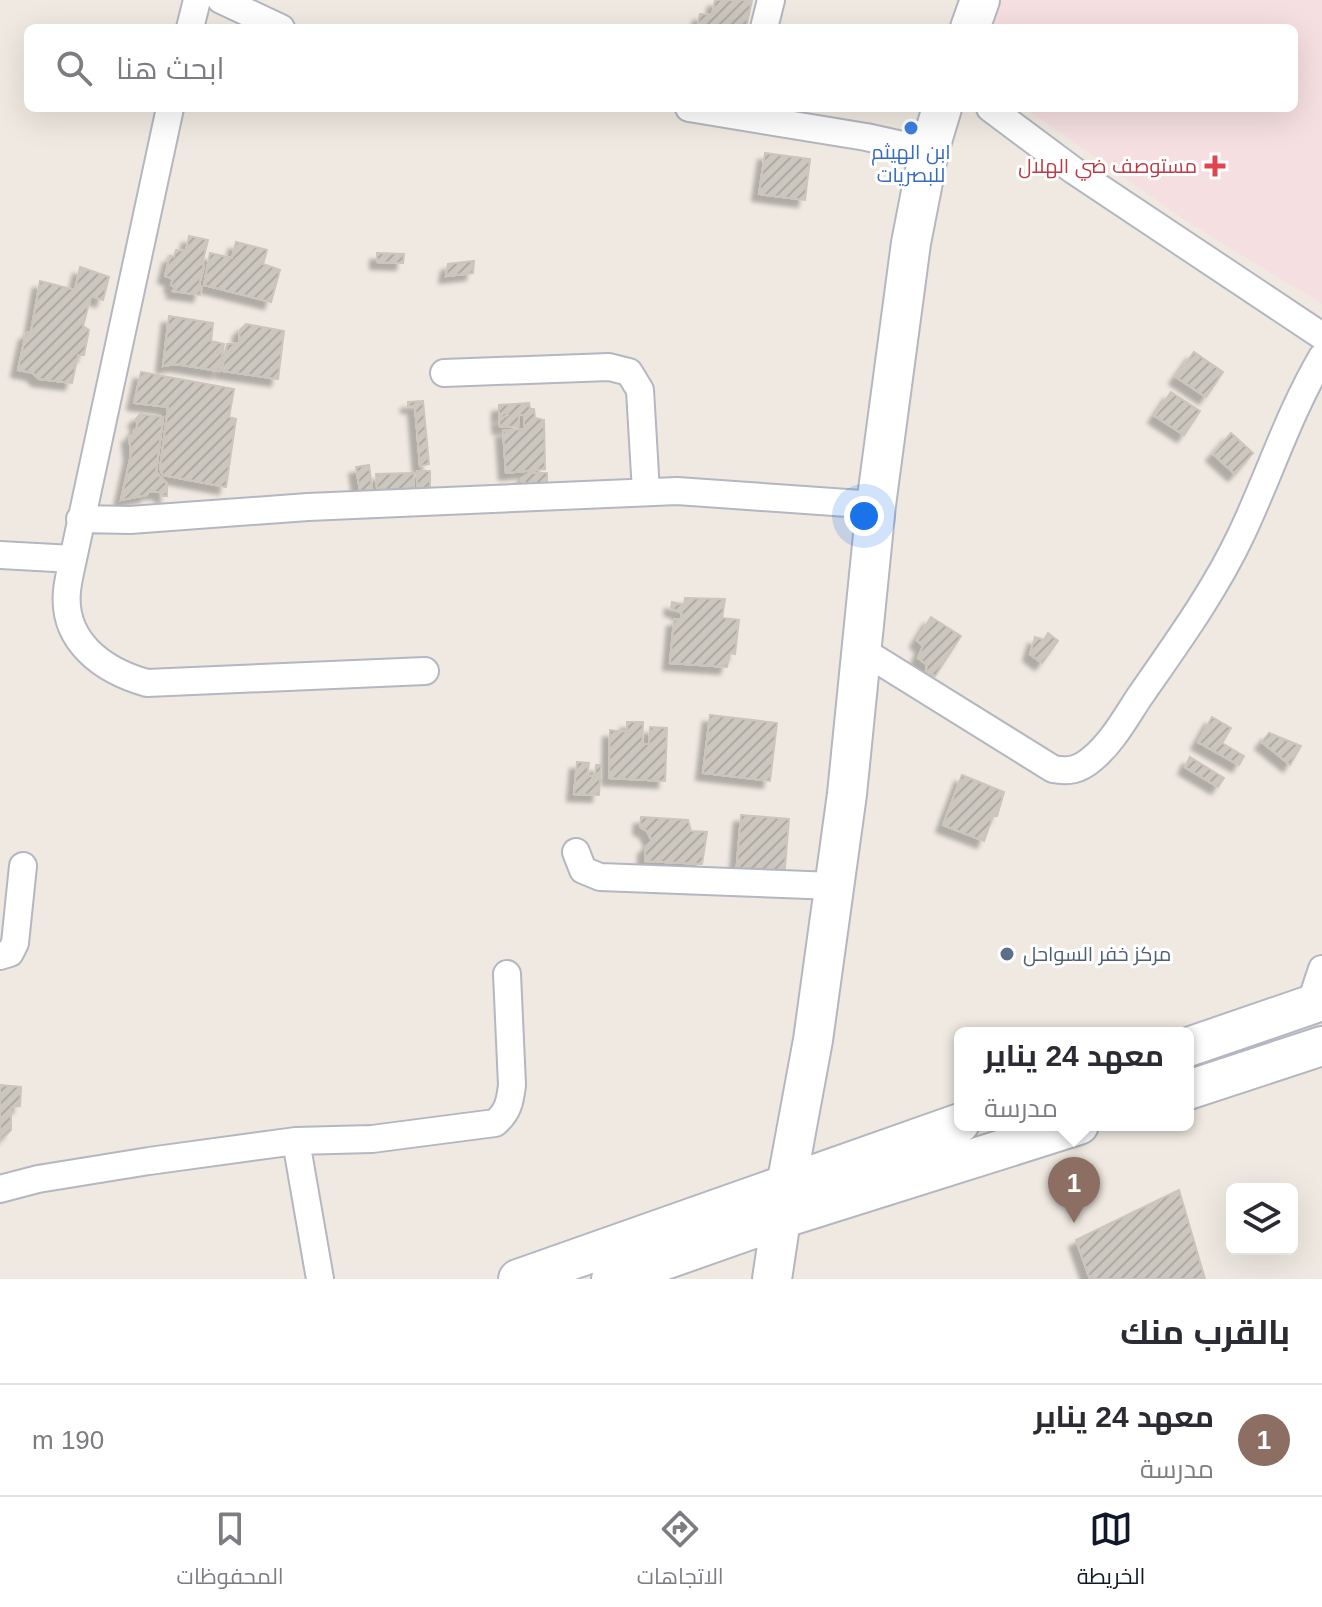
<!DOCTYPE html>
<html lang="ar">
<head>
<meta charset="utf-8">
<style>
	:root { --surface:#fff; --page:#f2f2f3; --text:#2b2b33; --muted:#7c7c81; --line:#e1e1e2; --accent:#111827 }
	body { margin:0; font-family:Arial,Cairo,sans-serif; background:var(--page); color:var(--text); direction:rtl }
	.controls { position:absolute; right:24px; bottom:24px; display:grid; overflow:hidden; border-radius:12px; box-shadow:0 8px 32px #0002 }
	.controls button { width:72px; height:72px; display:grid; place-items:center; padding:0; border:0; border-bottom:2px solid var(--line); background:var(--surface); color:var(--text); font:40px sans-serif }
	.you { position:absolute; left:864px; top:516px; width:28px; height:28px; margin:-20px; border:6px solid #fff; border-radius:50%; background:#1a73e8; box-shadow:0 0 0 12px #1a73e833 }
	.badge { display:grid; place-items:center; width:52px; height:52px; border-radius:50%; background:var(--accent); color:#fff; font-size:26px; font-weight:700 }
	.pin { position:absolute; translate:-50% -66px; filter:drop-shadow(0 2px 4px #0008) }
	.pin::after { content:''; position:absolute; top:42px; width:28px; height:24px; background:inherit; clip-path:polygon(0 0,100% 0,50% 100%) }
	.popup { position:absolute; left:954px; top:1027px; width:240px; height:104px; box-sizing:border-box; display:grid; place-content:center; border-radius:12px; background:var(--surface); filter:drop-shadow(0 2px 6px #0005); font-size:26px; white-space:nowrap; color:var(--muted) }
	.popup b { font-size:30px; color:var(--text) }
	.popup::after { content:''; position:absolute; left:50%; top:100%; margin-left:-16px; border:16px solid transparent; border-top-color:var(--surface) }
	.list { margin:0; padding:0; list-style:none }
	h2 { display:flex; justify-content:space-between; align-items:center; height:104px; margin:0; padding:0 32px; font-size:34px }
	h2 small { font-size:26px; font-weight:400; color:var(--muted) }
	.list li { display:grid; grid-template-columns:52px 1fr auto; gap:24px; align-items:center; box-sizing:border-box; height:112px; padding:0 32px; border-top:2px solid var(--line) }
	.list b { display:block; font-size:30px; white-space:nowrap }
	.list p { margin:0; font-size:26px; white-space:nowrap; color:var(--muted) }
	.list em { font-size:26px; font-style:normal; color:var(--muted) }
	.icon { flex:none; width:44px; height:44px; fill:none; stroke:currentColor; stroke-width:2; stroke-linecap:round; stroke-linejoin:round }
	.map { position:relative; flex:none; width:1322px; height:1279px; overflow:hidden; direction:ltr }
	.search { position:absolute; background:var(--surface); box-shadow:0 8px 32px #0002; left:24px; right:24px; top:24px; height:88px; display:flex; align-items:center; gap:20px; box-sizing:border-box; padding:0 28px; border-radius:12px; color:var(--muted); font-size:30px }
	.sheet { height:216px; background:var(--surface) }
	nav { display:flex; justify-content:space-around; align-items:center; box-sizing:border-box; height:112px; border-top:2px solid var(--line); background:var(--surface); font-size:22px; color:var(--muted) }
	nav a { display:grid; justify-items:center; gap:4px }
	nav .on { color:var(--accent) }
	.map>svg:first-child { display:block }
	.medical { fill:#f5dfe0 }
	.building { fill:url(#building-hatch); stroke:#cbc5ba; stroke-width:2; filter:url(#shadow) }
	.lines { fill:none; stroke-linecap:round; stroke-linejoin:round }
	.street-casing { stroke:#b4b7c1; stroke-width:30 }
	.secondary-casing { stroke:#b4b7c1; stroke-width:42 }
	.street { stroke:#fff; stroke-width:26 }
	.secondary { stroke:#fff; stroke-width:38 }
	.shop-dot { fill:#3f7fe0; stroke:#fff; stroke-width:3 }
	.health-dot { fill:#e0444e; stroke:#fff; stroke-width:3 }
	.service-dot { fill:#5c6f8a; stroke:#fff; stroke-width:3 }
	.labels { text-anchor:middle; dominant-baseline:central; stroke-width:6; stroke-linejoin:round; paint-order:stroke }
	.shop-label { font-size:20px; fill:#366cbe; stroke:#fff }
	.health-label { font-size:20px; fill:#be3a42; stroke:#fff; text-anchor:end }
	.service-label { font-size:20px; fill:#4e5e75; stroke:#fff; text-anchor:start }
</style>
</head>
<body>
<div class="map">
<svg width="1322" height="1279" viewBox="0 0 1322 1279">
	<defs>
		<pattern id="building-hatch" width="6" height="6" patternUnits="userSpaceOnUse" patternTransform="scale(2)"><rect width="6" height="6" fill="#cbc7bf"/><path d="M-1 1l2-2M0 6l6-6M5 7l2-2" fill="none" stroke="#afaba4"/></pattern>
		<filter id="shadow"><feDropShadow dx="-7" dy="7" stdDeviation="2" flood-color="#0004"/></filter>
	</defs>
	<rect width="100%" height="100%" fill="#efe9e1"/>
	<path class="medical" d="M993,0H1322V304L1189,223L1025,108H1294V28H982Z"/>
	<path class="building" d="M715,0H752L746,28H697L700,14L712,15Z
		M765,153L810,159L805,200L759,194Z
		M189,236L208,240L202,264L204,266L199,285L202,287L200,295L173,291L176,288L171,285L173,279L165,276L170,256L174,257L176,250L186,251Z
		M236,242L267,250L263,264L280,270L271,302L204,285L210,253L232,258Z
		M377,253L404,254L403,263L377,262Z
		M474,261L473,273L446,276L448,264Z
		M80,267L109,277L103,300L91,296L83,326L89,330L84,355H78L72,383L39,379L33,373L18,370L26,333L31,332L40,281L75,290Z
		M169,316L213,323L211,341L224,344L219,371L176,364L163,366Z
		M246,324L284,331L278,379L222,371L227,344L239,343L240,330Z
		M1194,352L1223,372L1206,397L1176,377Z
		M141,372L234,389L229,417L236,419L226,487L163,475L160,469L168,407L134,403Z
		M1171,392L1200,411L1184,435L1155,416Z
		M423,401L429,464L420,466L415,406H408V402Z
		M529,403L530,409H534L535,418L544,420L545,469L506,473L503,431L524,429V415H519V426L500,427L499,420L508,415L505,412L499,417V405Z
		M140,414L163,417L156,472L167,484V496H163L160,492H148L147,495L121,500L131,455L129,435H133L134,430L136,431L138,422L135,420Z
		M1231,433L1253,453L1235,474L1213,454Z
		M369,465L374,503H362L356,467Z
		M417,471H430V491H417Z
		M414,473L413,492L378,502L376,474Z
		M529,473H547V495H525V482L521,481V479Z
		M685,598L725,599L722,618L739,620L735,654L730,653L727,667L670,663L674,620L681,619L682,613L671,608L672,602L684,605Z
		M931,617L961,636L935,676L926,671L927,665L918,658L923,646L917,640Z
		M1048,633L1058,641L1042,663L1030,654L1035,637L1044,640Z
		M710,715L777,723L770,781L703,773Z
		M1212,717L1231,728L1222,743L1244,756L1239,765L1198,742Z
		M627,722H643L642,744H649L650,727L667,728L665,781L609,778L610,730L627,732Z
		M1269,733L1301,746L1290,765L1262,742Z
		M1190,757L1224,778L1218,787L1185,767Z
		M577,762L589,763L587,776L595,777L596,765H601L599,795L574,794Z
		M962,775L1004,792L997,816H993L984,841L943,825Z
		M741,815L789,819L784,879L736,875Z
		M641,817L688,820L691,831L707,832L702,864L645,861V848L652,841L647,831L640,827Z
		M0,1085L21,1087L20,1106L11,1107V1130L0,1141Z
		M1179,1190L1205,1279H1090L1076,1240Z"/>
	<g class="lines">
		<defs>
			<path id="street" d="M221,0L281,28
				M190,28L197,0
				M764,28L771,0
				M689,108L866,137L929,151
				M990,108L1073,170L1322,336
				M444,373L609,367L629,372L640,390L646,492
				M80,519L130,520L308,507L677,491L876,505
				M0,555L73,559C71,569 68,580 67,591C62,642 104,671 147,683L425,671
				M73,559L170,108
				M860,649L1053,769C1069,772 1079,770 1092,759C1112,743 1126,717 1140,696C1176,644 1214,592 1241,535C1269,476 1289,413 1322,357
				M576,852L583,870L600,877L834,886
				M0,956L10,953L15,943L23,866
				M1310,1005L1322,969
				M296,1141L320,1279
				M0,1189L38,1179L149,1161L296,1141L372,1139L495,1123C508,1112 510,1102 512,1085L507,974"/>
			<path id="secondary" d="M970,28L980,0
				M1188,1047L1322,1001
				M1188,1090L1322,1046
				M518,1279L960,1123
				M611,1279L781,1219L1079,1125
				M772,1279L786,1186L813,1040L847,794L876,505L911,243L929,151L942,108"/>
		</defs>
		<use href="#street" class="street-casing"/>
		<use href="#secondary" class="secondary-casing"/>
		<use href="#street" class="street"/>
		<use href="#secondary" class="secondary"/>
	</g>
	<circle class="shop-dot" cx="911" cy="128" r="8"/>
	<path class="health-dot" d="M1211 154h8v8h8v8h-8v8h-8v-8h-8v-8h8z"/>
	<circle class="service-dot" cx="1007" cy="954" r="8"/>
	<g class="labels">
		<g class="shop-label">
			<text x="911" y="152">ابن الهيثم<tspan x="911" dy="23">للبصريات</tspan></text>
		</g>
		<g class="health-label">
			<text x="1197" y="166">مستوصف ضي الهلال</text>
		</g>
		<g class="service-label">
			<text x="1023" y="954">مركز خفر السواحل</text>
		</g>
	</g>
</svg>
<div class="controls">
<button><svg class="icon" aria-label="layers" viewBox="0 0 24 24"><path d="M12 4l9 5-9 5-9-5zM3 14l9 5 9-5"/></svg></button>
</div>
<div class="you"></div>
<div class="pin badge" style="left:1074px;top:1223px;background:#8d6e63">1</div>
<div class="popup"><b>معهد 24 يناير</b>مدرسة</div>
<div class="search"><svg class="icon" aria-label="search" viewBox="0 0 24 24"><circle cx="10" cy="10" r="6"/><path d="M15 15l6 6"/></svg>ابحث هنا</div>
</div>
<section class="sheet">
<h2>بالقرب منك<small></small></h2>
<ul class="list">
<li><span class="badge" style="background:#8d6e63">1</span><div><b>معهد 24 يناير</b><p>مدرسة</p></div><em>190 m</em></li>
</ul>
</section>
<nav>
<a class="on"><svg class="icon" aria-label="map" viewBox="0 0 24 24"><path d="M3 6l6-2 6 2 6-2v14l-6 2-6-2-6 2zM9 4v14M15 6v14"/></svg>الخريطة</a>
<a><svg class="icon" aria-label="directions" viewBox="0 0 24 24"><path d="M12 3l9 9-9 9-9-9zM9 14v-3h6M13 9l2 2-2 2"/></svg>الاتجاهات</a>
<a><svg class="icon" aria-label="saved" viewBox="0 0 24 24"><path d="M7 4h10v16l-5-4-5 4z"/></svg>المحفوظات</a>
</nav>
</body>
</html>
